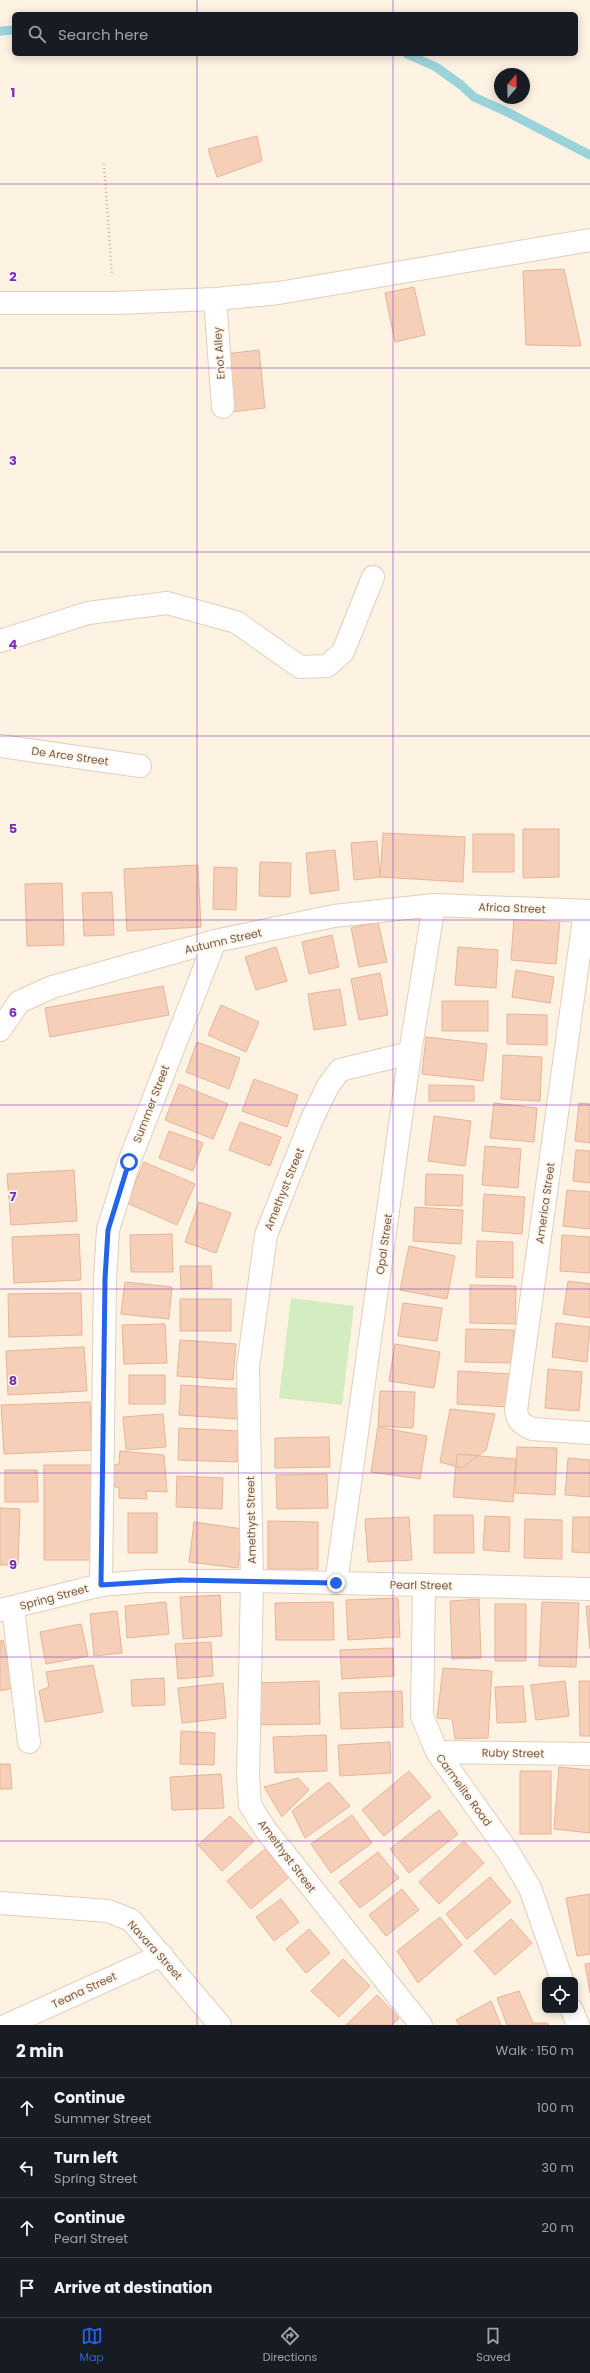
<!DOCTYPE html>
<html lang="en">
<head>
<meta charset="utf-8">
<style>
	:root { --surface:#171b24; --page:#242831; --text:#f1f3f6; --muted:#9ea1a6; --line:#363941; --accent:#2563eb }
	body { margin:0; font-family:Poppins,sans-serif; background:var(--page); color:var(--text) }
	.controls { position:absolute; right:12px; bottom:12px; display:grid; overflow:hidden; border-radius:6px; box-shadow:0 2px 10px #0003 }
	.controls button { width:36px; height:36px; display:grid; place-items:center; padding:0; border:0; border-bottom:1px solid var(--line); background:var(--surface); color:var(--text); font:20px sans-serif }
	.compass { position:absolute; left:494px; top:68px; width:36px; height:36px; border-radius:50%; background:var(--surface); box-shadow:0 2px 10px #0003; rotate:20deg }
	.stop { position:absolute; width:12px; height:12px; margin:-9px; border:3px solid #2563eb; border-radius:50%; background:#fff }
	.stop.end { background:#2563eb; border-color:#fff; box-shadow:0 1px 4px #0008 }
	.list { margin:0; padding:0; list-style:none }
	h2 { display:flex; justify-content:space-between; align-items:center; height:52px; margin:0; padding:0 16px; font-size:17px }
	h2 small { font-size:13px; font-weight:400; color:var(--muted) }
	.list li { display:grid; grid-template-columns:26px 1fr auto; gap:12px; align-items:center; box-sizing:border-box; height:60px; padding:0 16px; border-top:1px solid var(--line) }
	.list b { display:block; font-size:15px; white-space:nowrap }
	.list p { margin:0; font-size:13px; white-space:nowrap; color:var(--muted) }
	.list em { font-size:13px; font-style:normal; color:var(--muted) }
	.icon { flex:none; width:22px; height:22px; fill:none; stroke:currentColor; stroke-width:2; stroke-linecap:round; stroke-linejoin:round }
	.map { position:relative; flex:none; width:590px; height:2025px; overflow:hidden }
	.search { position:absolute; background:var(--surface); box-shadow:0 2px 10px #0003; left:12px; right:12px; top:12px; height:44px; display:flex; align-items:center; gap:10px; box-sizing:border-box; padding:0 14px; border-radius:6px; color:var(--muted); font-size:15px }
	.sheet { height:292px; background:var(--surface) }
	nav { display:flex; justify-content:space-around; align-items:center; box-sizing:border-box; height:56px; border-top:1px solid var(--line); background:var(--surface); font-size:11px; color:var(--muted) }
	nav a { display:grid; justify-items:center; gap:2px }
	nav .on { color:var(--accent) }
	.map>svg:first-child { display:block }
	.green { fill:#d3ecc0 }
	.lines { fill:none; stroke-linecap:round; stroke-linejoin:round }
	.stream { stroke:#9bd3db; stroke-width:9 }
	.building { fill:#f5cfb8; stroke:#e9b497 }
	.minor-casing { stroke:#e3cebd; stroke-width:24 }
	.path { stroke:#dab29b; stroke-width:2.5; stroke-dasharray:1 3; stroke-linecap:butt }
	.minor { stroke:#fff; stroke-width:22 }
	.route { stroke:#2563eb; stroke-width:5 }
	.grid { fill:none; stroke:#7b2cbf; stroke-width:1; stroke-opacity:0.55 }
	.labels { text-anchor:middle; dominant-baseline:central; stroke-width:3.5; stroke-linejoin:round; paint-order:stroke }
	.street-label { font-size:11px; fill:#775747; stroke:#fff6ea }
	.grid-label { font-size:13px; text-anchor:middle; font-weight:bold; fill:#7b2cbf; stroke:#fff6ea; stroke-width:3.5; stroke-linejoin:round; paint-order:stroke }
</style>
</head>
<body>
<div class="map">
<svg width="590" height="2025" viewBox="0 0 590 2025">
	<rect width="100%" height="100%" fill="#fef2e2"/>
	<path class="green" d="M291,1298L354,1306L342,1405L279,1398Z"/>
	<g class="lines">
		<path class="stream" d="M0,31L14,30
			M407,54L436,67L461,85L474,97L509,113L590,155"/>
	</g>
	<path class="building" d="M257,136L262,161L217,177L208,149Z
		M564,269L581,346L526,345L523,271Z
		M414,287L425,335L395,342L385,293Z
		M259,350L265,408L231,412L225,354Z
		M523,829H559V877L523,878Z
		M383,833L465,837L463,882L380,877Z
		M473,834H514V872H473Z
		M377,841L380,877L354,880L351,843Z
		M335,850L339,890L310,894L306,853Z
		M260,862L291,863L290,897L259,896Z
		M198,865L201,927L127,931L124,869Z
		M214,867L237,868L236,910L213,909Z
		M62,883L64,945L27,946L25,884Z
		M112,892L114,935L84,936L82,893Z
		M514,916L560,920L556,964L511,960Z
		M378,922L387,962L359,967L351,928Z
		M332,935L339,967L309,974L302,942Z
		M276,947L287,981L256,990L245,957Z
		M458,947L498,950L496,988L455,985Z
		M516,970L554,977L550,1003L512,997Z
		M380,973L388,1015L359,1020L351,979Z
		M163,986L169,1015L50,1037L45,1008Z
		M340,989L346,1025L314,1030L308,994Z
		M442,1001H488V1031H442Z
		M221,1005L259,1022L246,1052L208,1035Z
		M507,1014L547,1015V1045L507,1044Z
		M426,1037L487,1044L483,1081L422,1074Z
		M197,1042L240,1058L229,1089L186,1072Z
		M503,1055L542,1057L540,1101L501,1099Z
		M254,1079L298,1095L287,1127L242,1111Z
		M179,1084L228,1104L213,1139L165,1120Z
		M429,1085L474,1086V1101H429Z
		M494,1103L537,1108L534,1142L490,1138Z
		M579,1103L590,1104V1143L575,1141Z
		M434,1116L471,1121L465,1166L428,1161Z
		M240,1122L281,1137L270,1166L229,1150Z
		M169,1131L203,1143L193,1171L159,1158Z
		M485,1146L521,1149L518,1188L482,1185Z
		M576,1150L590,1151V1183L573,1181Z
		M144,1162L195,1184L177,1225L127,1203Z
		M74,1170L77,1221L11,1225L7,1174Z
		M426,1174L463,1175L462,1206L425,1205Z
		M567,1190L590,1192V1229L563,1226Z
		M484,1194L525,1197L522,1234L482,1231Z
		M199,1202L231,1213L216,1253L185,1242Z
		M415,1207L463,1210L461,1244L413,1241Z
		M79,1234L81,1280L14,1283L12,1237Z
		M172,1234L173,1272H131L130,1235Z
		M562,1235L590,1237V1273L560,1271Z
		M477,1241L513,1242V1278L476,1277Z
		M409,1246L455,1256L447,1299L400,1290Z
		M180,1266H211L212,1288L181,1289Z
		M568,1281L590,1284V1318L563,1314Z
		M125,1282L172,1287L169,1319L121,1314Z
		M470,1285L516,1286L515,1324L470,1323Z
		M81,1293L82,1335L9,1337L8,1294Z
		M180,1299H231V1331H180Z
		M403,1303L442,1308L437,1341L398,1336Z
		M556,1323L590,1327L587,1362L552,1357Z
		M165,1324L167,1363L124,1364L122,1325Z
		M466,1329L514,1330V1363L465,1362Z
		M180,1340L236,1344L233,1380L177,1376Z
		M395,1344L440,1352L434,1388L389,1381Z
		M84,1347L87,1391L8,1395L6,1351Z
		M548,1369L582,1372L579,1411L545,1408Z
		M458,1371L511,1374L509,1407L457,1404Z
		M129,1375H165V1404H129Z
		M181,1385L241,1389L239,1419L179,1415Z
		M380,1391L415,1392L413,1428L378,1426Z
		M90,1402L92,1450L4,1454L1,1405Z
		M450,1409L495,1414L486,1450L461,1468L440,1462Z
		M163,1414L166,1447L126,1450L123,1417Z
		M378,1427L427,1436L420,1479L371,1472Z
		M179,1428L238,1431L237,1462L178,1460Z
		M329,1437L330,1467L275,1468V1438Z
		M517,1447L557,1448L555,1495L515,1493Z
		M120,1451L164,1455L167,1492L146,1491L147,1499L119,1498V1488L112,1486L113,1465L119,1464Z
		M457,1454L516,1459L513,1502L453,1497Z
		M568,1458L590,1460V1497L565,1495Z
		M44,1465H95V1560H44Z
		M5,1470H37L38,1502H5Z
		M327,1474L328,1508L277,1509L276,1475Z
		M177,1476L223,1478L222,1509L176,1507Z
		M0,1508L20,1509L18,1565H0Z
		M128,1513H157V1553H128Z
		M434,1515H473L474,1553H434Z
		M485,1516L510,1517L509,1552L483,1550Z
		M409,1517L412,1560L368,1562L365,1519Z
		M573,1517H590V1553L572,1552Z
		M525,1519L562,1520V1559L524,1558Z
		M268,1521L318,1522V1569H268Z
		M194,1522L243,1529L238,1568L189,1562Z
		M220,1595L222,1636L183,1639L180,1597Z
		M398,1598L400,1637L348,1640L346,1600Z
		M479,1599L481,1658L452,1659L450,1601Z
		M166,1602L169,1634L127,1638L125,1606Z
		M333,1602L334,1640H276L275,1603Z
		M542,1602L579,1603L576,1667L539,1666Z
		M495,1604H526V1661H495Z
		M586,1606H590V1649Z
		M117,1611L122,1653L94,1656L90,1614Z
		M81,1624L88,1656L46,1664L40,1632Z
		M3,1640L13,1688L0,1691V1641Z
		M211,1642L213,1676L178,1679L175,1644Z
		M393,1648L394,1676L342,1679L340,1650Z
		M93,1665L103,1712L45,1722L39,1691L49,1687L46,1672Z
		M443,1668L492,1671L488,1738L455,1739L452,1719L437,1718Z
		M164,1678L165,1705L132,1706L131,1680Z
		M319,1681L320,1724L253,1725L252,1683Z
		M565,1681L569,1716L536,1720L531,1685Z
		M579,1681H590V1736H580Z
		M223,1683L226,1718L182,1723L178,1688Z
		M523,1686L526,1722L497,1723L495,1687Z
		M402,1691L403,1727L341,1729L339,1693Z
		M181,1731L215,1733L214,1765L180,1764Z
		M326,1735L327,1771L275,1773L273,1737Z
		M390,1742L391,1773L340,1776L338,1745Z
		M0,1764H10L12,1789H0Z
		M559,1767L590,1770V1833L554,1829Z
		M409,1771L431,1797L384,1836L362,1810Z
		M520,1771H551V1834H520Z
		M221,1774L224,1808L172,1810L170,1777Z
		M298,1778L309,1790L282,1817L264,1787Z
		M329,1782L350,1806L305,1838L292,1811Z
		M439,1810L458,1834L409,1873L390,1849Z
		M352,1815L372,1843L331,1873L311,1844Z
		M230,1816L254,1841L222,1871L198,1845Z
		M464,1841L484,1863L439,1904L419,1882Z
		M265,1849L289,1877L251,1909L227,1881Z
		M378,1852L399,1878L360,1908L339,1882Z
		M490,1877L511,1902L467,1939L446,1914Z
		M402,1889L419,1910L386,1936L369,1915Z
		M590,1894V1954L577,1956L566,1898Z
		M281,1899L299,1922L274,1941L256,1917Z
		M440,1917L462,1945L418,1983L397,1951Z
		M511,1919L532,1943L495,1975L474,1951Z
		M309,1929L330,1953L306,1973L286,1949Z
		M343,1959L370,1986L339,2017L311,1991Z
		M590,1963V1993L585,1964Z
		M519,1991L533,2023H547L549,2025H507L497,1998Z
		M377,1995L399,2018L392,2025H346Z
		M491,2001L501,2025H459L456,2020Z"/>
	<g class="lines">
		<defs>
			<path id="minor" d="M215,299L223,407
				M0,303H114L215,299L279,293L590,240
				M0,641L88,613L167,603L236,622L300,667L327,666L343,652L373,577
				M0,746L140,766
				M585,911L516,1410C517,1421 522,1424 532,1429L590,1433
				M0,1030L19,1002L52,987L215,941L334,916L434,905L590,911
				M410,1053L340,1070L328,1086L311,1121L266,1235L248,1367L252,1581L248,1777L250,1805L265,1829L421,2025
				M336,1583L410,1053L434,905
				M101,1585L105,1279L108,1230L129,1162L215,941
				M424,1586L422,1716L437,1752L509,1853L530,1888L562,1980
				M13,1608L29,1742
				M0,1610L101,1585L148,1581H252L590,1589
				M437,1752L590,1754
				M0,1903L108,1911L131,1920L220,2025
				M572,2010L578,2025
				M7,2025L162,1955"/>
		</defs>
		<use href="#minor" class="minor-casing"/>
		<path class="path" d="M104,164L112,276"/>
		<use href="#minor" class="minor"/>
	</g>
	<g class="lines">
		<path class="route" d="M129,1162L108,1230L105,1279L101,1585L180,1580L336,1583"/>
	</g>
	<path class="grid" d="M197,0V14M393,0V14M197,54V2025M393,54V2025M0,184H590M0,368H590M0,552H590M0,736H590M0,920H590M0,1105H590M0,1289H590M0,1473H590M0,1657H590M0,1841H590"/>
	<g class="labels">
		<g class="street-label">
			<text transform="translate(219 353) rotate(-94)">Enot Alley</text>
			<text transform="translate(70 756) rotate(8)">De Arce Street</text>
			<text transform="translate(512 908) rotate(2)">Africa Street</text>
			<text transform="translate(223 941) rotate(-13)">Autumn Street</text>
			<text transform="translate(151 1104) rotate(-69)">Summer Street</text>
			<text transform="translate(284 1189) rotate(-68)">Amethyst Street</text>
			<text transform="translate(545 1203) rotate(-82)">America Street</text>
			<text transform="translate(384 1244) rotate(-82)">Opal Street</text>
			<text transform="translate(251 1520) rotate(-91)">Amethyst Street</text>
			<text transform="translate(421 1585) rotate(1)">Pearl Street</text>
			<text transform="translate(54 1597) rotate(-15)">Spring Street</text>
			<text transform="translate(513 1753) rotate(1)">Ruby Street</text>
			<text transform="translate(464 1790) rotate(54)">Carmelite Road</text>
			<text transform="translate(287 1856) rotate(53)">Amethyst Street</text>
			<text transform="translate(155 1950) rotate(48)">Navara Street</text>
			<text transform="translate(84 1990) rotate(-25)">Teana Street</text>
		</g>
	</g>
	<g class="grid-label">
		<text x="13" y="97">1</text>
		<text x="13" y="281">2</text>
		<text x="13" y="465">3</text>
		<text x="13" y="649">4</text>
		<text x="13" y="833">5</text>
		<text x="13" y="1017">6</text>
		<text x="13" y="1201">7</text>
		<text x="13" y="1385">8</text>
		<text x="13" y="1569">9</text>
	</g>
</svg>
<div class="controls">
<button><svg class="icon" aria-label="locate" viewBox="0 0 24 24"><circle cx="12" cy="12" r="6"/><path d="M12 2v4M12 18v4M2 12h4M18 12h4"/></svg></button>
</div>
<svg class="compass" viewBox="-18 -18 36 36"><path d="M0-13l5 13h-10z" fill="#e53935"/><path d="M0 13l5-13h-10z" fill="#9ea1a6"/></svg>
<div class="stop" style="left:129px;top:1162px"></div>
<div class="stop end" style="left:336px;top:1583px"></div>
<div class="search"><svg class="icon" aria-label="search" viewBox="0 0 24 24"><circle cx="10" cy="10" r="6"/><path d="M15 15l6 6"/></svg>Search here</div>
</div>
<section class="sheet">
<h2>2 min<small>Walk · 150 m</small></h2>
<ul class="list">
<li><svg class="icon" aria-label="ahead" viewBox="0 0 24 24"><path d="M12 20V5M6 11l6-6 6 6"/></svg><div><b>Continue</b><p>Summer Street</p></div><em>100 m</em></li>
<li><svg class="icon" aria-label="left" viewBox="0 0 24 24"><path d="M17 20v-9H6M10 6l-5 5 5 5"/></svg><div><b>Turn left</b><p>Spring Street</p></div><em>30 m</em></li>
<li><svg class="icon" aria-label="ahead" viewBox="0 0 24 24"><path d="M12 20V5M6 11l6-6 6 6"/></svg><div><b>Continue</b><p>Pearl Street</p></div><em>20 m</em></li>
<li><svg class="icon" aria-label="arrive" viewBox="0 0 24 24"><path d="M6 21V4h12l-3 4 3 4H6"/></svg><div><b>Arrive at destination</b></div></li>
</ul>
</section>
<nav>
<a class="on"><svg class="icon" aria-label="map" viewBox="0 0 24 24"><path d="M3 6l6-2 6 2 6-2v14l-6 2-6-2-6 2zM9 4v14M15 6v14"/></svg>Map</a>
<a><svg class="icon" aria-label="directions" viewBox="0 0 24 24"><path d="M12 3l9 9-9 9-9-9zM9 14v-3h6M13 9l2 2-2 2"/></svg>Directions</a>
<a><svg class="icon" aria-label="saved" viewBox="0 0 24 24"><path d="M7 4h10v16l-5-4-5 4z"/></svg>Saved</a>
</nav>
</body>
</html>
